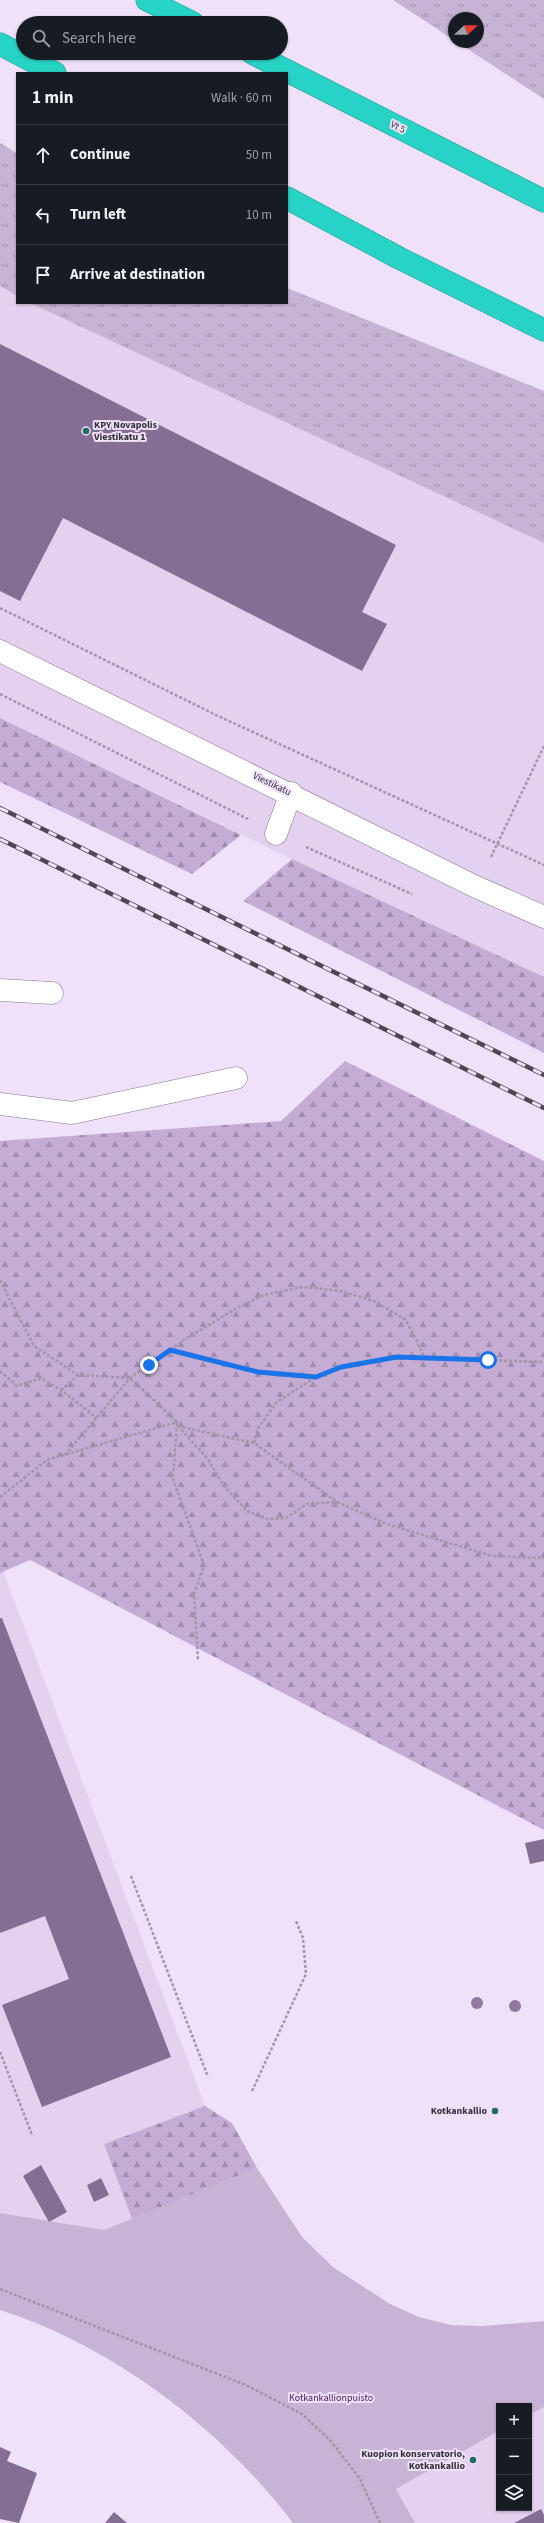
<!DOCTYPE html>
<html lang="en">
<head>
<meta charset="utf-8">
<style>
	:root { --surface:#171b24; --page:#20242c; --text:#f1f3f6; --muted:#9ea1a6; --line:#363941 }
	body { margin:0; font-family:"Source Sans 3",sans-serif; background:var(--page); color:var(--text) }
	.controls { position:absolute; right:12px; bottom:12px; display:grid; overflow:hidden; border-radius:0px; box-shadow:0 1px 3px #0004 }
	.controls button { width:36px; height:36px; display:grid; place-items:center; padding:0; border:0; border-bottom:1px solid var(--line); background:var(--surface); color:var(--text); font:20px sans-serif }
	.compass { position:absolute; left:448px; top:12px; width:36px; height:36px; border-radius:50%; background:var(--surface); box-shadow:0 1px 3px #0004; rotate:69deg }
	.stop { position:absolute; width:12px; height:12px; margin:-9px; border:3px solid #1a73e8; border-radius:50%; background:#fff }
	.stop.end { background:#1a73e8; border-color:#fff; box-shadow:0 1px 4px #0008 }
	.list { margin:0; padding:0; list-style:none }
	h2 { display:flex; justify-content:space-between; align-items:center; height:52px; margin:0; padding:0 16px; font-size:17px }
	h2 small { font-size:13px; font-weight:400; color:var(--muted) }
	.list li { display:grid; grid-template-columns:26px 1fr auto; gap:12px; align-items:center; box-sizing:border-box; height:60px; padding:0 16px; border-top:1px solid var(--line) }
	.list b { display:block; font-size:15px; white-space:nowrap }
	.list em { font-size:13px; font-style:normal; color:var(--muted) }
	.icon { flex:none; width:22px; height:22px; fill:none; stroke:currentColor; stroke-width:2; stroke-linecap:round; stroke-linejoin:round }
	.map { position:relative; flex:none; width:544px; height:2523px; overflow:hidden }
	.search { position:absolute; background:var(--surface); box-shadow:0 1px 3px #0004; left:16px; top:16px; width:272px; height:44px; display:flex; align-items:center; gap:10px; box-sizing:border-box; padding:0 14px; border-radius:22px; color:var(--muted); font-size:15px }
	.panel { position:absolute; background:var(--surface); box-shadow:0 1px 3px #0004; left:16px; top:72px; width:272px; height:232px; border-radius:0px }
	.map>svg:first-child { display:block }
	.built { fill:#e4d1ef }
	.grass { fill:url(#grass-tufts) }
	.forest { fill:url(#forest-firs) }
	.green { fill:#c7b3d3 }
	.building { fill:#856e94 }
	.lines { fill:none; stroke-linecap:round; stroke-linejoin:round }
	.service-casing { stroke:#83768c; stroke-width:23 }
	.minor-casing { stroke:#83768c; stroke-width:23 }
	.motorway-casing { stroke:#2c9a95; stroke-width:23 }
	.path { stroke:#a196a8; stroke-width:2.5; stroke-dasharray:3 2; stroke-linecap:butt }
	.service { stroke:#fff; stroke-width:22 }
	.minor { stroke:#fff; stroke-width:22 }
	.motorway { stroke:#26d3c5; stroke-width:22 }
	.rail-casing { stroke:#4e4752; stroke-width:4.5 }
	.rail { stroke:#f0e1fa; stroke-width:3; stroke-dasharray:9; stroke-linecap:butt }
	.tree { fill:#91789f }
	.route { stroke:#1a73e8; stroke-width:5 }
	.poi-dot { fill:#206a63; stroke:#f0e1fa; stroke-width:1.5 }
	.labels { text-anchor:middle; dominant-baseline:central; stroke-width:4; stroke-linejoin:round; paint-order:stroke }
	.street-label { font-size:10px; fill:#37313b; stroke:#f0e1fa }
	.poi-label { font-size:10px; font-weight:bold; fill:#37313b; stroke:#f0e1fa; text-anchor:end }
	.park-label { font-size:10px; fill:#432355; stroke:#f0e1fa }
</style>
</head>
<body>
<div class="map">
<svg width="544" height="2523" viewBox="0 0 544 2523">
	<defs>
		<pattern id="grass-tufts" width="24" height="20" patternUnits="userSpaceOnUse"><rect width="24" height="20" fill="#c7b3d3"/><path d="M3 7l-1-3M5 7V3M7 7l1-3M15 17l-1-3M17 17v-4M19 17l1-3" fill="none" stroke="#a292ac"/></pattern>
		<pattern id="forest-firs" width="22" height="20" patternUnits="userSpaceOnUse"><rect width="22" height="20" fill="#c4acd4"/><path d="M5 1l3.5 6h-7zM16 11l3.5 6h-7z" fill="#a08dad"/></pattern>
	</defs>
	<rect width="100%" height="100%" fill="#f0e1fa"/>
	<path class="built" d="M0,286L17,296V303H30L544,543V977L292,859L0,718Z
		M3,1571L205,2106L104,2144L132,2219L104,2230L0,2213V1573Z
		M544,2407V2523H415L396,2489L499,2431V2508H529V2415Z"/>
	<path class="grass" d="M393,0H544V99L457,42H478V18H454V40Z
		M0,143L17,153V296L0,286Z
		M287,288L544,391V543L30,303H287Z"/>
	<path class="forest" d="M0,718L241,835L192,874L0,782Z
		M292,859L544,977V1053L243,901Z
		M345,1061L544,1161V1830L30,1560L0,1573V1141L281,1121Z
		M205,2106L232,2123L257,2168L132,2219L104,2144Z"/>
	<path class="green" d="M257,2168L302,2237L333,2267L390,2304L419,2317L451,2325L482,2326L544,2321V2407L529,2415V2406H499V2431L396,2489L415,2523H293C222,2429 113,2346 0,2310V2213L104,2230Z"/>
	<path class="building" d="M0,344L396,545L362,612L387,624L362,671L63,518L20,601L0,591Z
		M0,1618H2L171,2057L42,2107L2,2005L69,1979L45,1916L0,1933Z
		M544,1839V1861L530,1864L525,1843Z
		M41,2165L67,2212L49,2222L23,2176Z
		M101,2178L109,2195L94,2202L87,2185Z
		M0,2447L11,2452L7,2461L37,2473L19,2523L0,2519Z
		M541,2509L544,2515V2523H514Z
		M114,2512L127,2523H105Z"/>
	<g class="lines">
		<defs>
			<path id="service" d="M276,834L291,793
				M0,990L52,993
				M0,1104L72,1113L236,1078"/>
			<path id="minor" d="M0,651L474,886L544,917"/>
			<path id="motorway" d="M147,0L193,23
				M0,44L55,73
				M252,53L544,201
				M287,198L399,258L544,330"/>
		</defs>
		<use href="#service" class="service-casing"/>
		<use href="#minor" class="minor-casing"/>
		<use href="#motorway" class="motorway-casing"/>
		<path class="path" d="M0,608L218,716L544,865
			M0,694L248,819
			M306,847L412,894
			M491,857L544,746
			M0,1280L34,1346L78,1375L130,1378L177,1422L173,1479L204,1565L194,1594L198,1660
			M170,1351L258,1372L316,1377
			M0,1371L17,1386L41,1378L61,1390L97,1418
			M61,1390L78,1375
			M178,1426L207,1458L224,1486L247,1511L267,1519L286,1518L307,1504L337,1502
			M254,1443L258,1428L277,1402L316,1377L341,1367L397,1357L544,1362
			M65,1455L130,1378L184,1340L235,1309L264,1295L303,1287L340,1291L374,1301L406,1320L426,1360
			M0,1497L47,1460L177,1422V1426L254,1443L337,1502L387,1524L492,1556L544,1558
			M131,1876L208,2077
			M0,2052L32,2135
			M252,2091L306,1974L303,1938L296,1921
			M0,2289L246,2385L302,2414L331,2441L360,2479L380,2523"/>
		<use href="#service" class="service"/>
		<use href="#minor" class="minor"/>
		<use href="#motorway" class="motorway"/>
		<defs>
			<path id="rail" d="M0,808L544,1075
				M0,839L544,1108"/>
		</defs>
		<use href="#rail" class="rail-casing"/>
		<use href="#rail" class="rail"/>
	</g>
	<g class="tree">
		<circle cx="477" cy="2003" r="6"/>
		<circle cx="515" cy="2006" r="6"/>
	</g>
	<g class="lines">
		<path class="route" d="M149,1365L170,1350L258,1372L316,1377L341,1367L397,1357L488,1360"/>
	</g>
	<g class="poi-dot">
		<circle cx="86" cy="431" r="4"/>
		<circle cx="495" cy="2111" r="4"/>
		<circle cx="473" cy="2460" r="4"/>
	</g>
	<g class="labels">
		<g class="street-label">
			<text transform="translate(398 127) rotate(27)">Vt 5</text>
			<text transform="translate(272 784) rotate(26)">Viestikatu</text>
		</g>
		<g class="poi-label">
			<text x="94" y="425" text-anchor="start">KPY Novapolis<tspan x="94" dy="12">Viestikatu 1</tspan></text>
			<text x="487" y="2111">Kotkankallio</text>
			<text x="465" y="2454">Kuopion konservatorio,<tspan x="465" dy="12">Kotkankallio</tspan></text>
		</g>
		<g class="park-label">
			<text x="331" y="2398">Kotkankallionpuisto</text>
		</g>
	</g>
</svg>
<div class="controls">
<button>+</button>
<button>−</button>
<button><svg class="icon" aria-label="layers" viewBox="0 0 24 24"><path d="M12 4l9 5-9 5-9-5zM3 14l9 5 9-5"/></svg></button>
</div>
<svg class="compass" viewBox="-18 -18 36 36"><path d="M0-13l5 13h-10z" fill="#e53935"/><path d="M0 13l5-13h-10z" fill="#9ea1a6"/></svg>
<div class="stop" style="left:488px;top:1360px"></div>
<div class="stop end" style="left:149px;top:1365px"></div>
<div class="search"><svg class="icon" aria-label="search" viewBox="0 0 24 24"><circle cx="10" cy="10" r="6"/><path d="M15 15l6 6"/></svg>Search here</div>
<section class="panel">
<h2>1 min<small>Walk · 60 m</small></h2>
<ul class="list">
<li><svg class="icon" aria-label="ahead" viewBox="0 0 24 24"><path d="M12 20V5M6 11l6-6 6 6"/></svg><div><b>Continue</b></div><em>50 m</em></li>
<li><svg class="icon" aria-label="left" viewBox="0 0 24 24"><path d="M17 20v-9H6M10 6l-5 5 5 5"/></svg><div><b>Turn left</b></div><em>10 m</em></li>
<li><svg class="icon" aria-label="arrive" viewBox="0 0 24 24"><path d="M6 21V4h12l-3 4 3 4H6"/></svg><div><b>Arrive at destination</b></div></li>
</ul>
</section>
</div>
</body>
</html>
